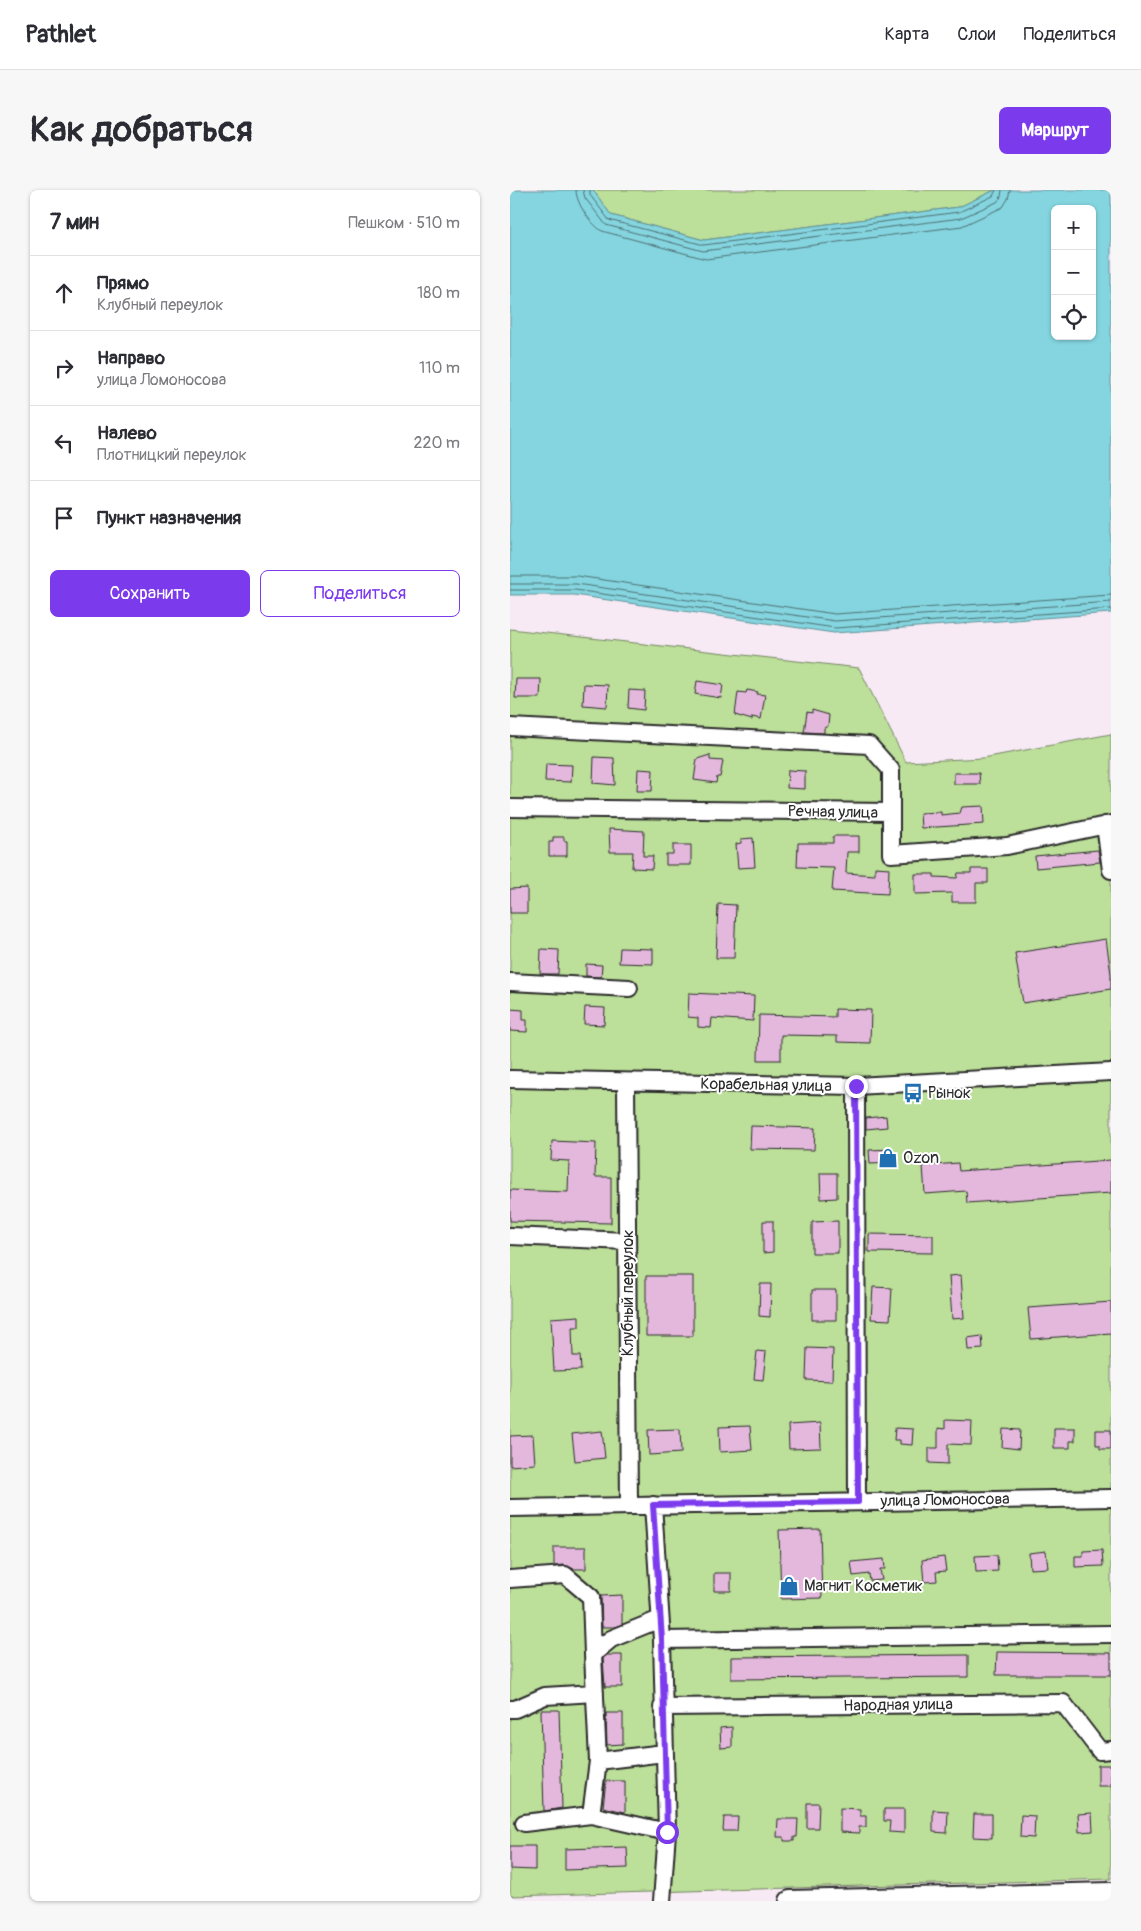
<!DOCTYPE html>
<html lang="ru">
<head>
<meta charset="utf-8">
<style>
	:root { --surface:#fff; --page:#f7f7f7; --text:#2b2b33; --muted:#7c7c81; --line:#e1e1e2; --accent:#7c3aed }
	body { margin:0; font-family:Pangolin,sans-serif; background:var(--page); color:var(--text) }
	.controls { position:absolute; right:15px; top:15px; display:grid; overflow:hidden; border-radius:8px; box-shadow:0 1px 4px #0004 }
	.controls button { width:45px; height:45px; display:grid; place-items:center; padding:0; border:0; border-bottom:1px solid var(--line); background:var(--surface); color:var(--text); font:25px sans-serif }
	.stop { position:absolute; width:15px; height:15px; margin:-11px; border:4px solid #7c3aed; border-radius:50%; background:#fff }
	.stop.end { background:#7c3aed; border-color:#fff; box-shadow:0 1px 5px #0008 }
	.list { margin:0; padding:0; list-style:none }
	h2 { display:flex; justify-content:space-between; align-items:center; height:65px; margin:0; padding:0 20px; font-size:21px }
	h2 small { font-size:16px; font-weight:400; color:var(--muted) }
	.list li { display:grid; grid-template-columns:32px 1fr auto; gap:15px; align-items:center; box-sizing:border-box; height:75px; padding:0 20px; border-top:1px solid var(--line) }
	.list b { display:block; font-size:19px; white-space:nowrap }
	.list p { margin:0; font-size:16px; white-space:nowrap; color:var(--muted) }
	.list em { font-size:16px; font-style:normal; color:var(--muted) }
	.actions { display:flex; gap:10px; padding:15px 20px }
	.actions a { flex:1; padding:11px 0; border:1px solid var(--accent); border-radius:8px; text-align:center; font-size:18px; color:var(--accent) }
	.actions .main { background:var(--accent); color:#fff }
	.icon { flex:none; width:28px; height:28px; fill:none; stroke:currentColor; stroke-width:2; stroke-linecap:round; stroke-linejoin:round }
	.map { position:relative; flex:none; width:601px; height:1711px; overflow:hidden; border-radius:8px }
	header { display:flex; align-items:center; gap:30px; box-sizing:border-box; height:70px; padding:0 25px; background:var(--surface); border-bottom:1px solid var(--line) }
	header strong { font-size:24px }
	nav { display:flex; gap:28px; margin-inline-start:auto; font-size:18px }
	.intro { display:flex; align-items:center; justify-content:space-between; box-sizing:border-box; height:120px; padding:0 30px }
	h1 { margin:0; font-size:35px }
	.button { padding:12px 22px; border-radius:8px; background:var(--accent); color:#fff; font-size:18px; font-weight:700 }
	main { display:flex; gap:30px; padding:0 30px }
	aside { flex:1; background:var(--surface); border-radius:8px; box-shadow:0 1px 4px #0004 }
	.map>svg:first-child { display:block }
	.green { fill:#bcdf99; stroke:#748562 }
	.water { fill:#84d5df; stroke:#609197; fill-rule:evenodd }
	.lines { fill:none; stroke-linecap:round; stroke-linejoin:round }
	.shore { stroke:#4f6f73; stroke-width:1 }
	.building { fill:#e4b8dd; stroke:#2b2b2b }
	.minor-casing { stroke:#2b2b2b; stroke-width:20 }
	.major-casing { stroke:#2b2b2b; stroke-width:24 }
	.minor { stroke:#fff; stroke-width:16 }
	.major { stroke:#fff; stroke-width:20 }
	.route { stroke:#7c3aed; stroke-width:6 }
	.labels { text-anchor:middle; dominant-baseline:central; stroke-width:4; stroke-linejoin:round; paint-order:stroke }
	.street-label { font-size:16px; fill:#2b2b2b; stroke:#fff }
	.poi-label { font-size:16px; fill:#2b2b2b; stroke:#fff; text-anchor:start }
</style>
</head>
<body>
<header>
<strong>Pathlet</strong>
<nav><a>Карта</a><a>Слои</a><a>Поделиться</a></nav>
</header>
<div class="intro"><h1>Как добраться</h1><a class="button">Маршрут</a></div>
<main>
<aside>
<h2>7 мин<small>Пешком · 510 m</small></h2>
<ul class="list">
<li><svg class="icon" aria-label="ahead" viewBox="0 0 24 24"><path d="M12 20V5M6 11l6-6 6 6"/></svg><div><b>Прямо</b><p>Клубный переулок</p></div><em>180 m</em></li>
<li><svg class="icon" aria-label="right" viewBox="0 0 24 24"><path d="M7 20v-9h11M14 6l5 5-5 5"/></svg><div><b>Направо</b><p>улица Ломоносова</p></div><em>110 m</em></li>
<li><svg class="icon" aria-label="left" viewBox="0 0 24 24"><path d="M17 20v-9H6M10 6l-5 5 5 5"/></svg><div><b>Налево</b><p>Плотницкий переулок</p></div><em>220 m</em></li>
<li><svg class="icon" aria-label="arrive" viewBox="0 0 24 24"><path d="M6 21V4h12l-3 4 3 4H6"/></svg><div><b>Пункт назначения</b></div></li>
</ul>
<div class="actions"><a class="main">Сохранить</a><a>Поделиться</a></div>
</aside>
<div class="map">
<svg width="601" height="1711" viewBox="0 0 601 1711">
	<rect width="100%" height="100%" fill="#f7eaf5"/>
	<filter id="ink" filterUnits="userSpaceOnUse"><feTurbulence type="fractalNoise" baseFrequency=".02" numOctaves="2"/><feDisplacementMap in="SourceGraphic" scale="10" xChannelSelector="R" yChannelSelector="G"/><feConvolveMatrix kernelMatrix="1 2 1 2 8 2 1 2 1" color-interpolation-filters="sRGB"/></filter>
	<g filter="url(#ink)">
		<path class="green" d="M83,0H485L449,17L194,50L101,25Z
			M0,439L349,478L396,572L473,568L601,544V1689L0,1706Z"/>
		<path class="water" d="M0,0H83L101,25L194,50L449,17L485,0H601V423L324,443L64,405H0ZM545,19H582V146H545Z"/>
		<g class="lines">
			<path class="shore" d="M66,0C66,14 81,34 92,41L196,69L452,36L493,17L498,9L500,0
				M73,0L75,8L96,35L193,61L451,28L487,12L491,7L492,0
				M80,0V5L99,30L194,55L449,22L483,6L486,0
				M0,386H67L325,424L601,405
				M0,394H66L325,431L601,412
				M0,400H65L325,438L601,419"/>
		</g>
		<path class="building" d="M6,489H31L30,508H5Z
			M187,491L213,495L211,508L185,504Z
			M74,494L98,495L97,517L73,515Z
			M119,500L135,501L134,520L118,518Z
			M237,500L248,502L247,504L255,505L251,529L242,527V530L225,525L228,502L236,503Z
			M302,520L319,525L318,536L314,538V543L294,542L297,522L302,523Z
			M200,565V570L213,571L210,587H207L206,593L184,590L187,569Z
			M84,567L104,568L105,595L83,593Z
			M36,574L62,575L61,592L35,591Z
			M128,579L143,580L142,601H127Z
			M278,580L295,581V599L277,598Z
			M444,583H469L470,594H444Z
			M473,616L474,634L411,638L410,623L431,622V625L450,623L452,617Z
			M99,639L134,641L133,666H143L142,679L122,678L123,662H100Z
			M323,646H349V662H337L336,683L365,685V677L379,678L378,704L322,701L324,678L287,677L288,653H323Z
			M43,647H54V651H57V666H39V652H43Z
			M243,648L245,677L228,678L226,654L231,653V649Z
			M163,655H181V675H156V664H163Z
			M588,660L590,672L526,678L525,666Z
			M461,679H478V693H466V712H442V703L405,704V684H424V687L447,688L448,683H461Z
			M17,698V723H0V699Z
			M208,714L226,715L224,768H206Z
			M596,749L601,784V799L513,813L505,763Z
			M110,758L143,759V774L109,773Z
			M31,759L49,760L48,784H30Z
			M76,774L92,775L91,787L76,786Z
			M179,803L244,806L243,831L202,828L201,838L188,837V828L178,827Z
			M75,817L95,818L94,835L74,834Z
			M0,819L13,820V830H17V842L0,841Z
			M325,819L361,820L360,853L327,852V846L271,845V870H248L249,825L325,827Z
			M376,926L377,937L356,939V928Z
			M241,936L305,938L304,960L240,959Z
			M42,951L86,953L85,987H101V1033L0,1031V1000L58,1002L59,971L41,970Z
			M383,959L384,973L360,974L359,960Z
			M601,970V1003L457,1013L456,1001L415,1004L413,976L448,973L449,981Z
			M310,983H327V1008L311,1009Z
			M253,1031H263V1062L253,1063Z
			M328,1031V1063H302V1032Z
			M359,1044L423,1045V1063L359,1062Z
			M451,1085L454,1128L442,1129L439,1086Z
			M136,1086H183V1146H136Z
			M250,1094H261L260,1127L249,1126Z
			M363,1097L382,1098L380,1130L361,1129Z
			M302,1100H326V1130H302Z
			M601,1112V1143L521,1149L518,1118Z
			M69,1126V1137H62L63,1166H70L71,1180L44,1181L41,1128Z
			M472,1146L473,1159L458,1160L457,1148Z
			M297,1158L323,1159L322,1191L296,1190Z
			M247,1161L256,1162L253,1190L244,1189Z
			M435,1230L462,1231L461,1255L438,1254V1274L419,1273V1258H428V1238L435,1239Z
			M310,1233L311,1258L279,1259L278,1235Z
			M240,1236L242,1260L210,1262L209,1237Z
			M385,1238L403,1239L402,1255L390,1254V1250H384Z
			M544,1238H565V1251H560V1258H544Z
			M170,1239L171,1263L139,1265L138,1240Z
			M493,1239L510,1240L509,1259L492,1257Z
			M586,1240H601V1259H590V1255H586Z
			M92,1241L95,1268L65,1271L62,1244Z
			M23,1245L25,1274L0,1276V1246Z
			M310,1339L312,1408L271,1409L269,1340Z
			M44,1357H76V1379H64L54,1375L44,1376Z
			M592,1360L593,1376L565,1377V1366H573V1361Z
			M536,1361L538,1378L520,1379L519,1363Z
			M487,1365L488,1381L466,1382L465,1366Z
			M434,1367L436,1381L426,1382L427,1391L414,1392L412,1370Z
			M374,1369L375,1379H370L372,1390L360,1391L359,1384L343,1386L341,1372Z
			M204,1383H221V1401H204Z
			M112,1405V1434L104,1437H92L91,1406Z
			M487,1462L601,1463V1485H486Z
			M97,1465H112V1497H95L93,1468Z
			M458,1465V1487L221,1489V1467Z
			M31,1520H49L52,1618L34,1621Z
			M96,1523H113V1554L97,1555Z
			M222,1537V1557L211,1558L210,1538Z
			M588,1575H601V1596H588Z
			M96,1591H115V1622L93,1617Z
			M297,1613H309L308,1638H297Z
			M330,1618L350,1619V1626H356V1637H349V1643L330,1642Z
			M374,1619H394V1643L379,1642L380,1631H374Z
			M423,1620L438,1621L437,1643L423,1642Z
			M582,1623L583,1641L569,1642L568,1624Z
			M464,1624H482V1648L463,1647Z
			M511,1625L525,1626L524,1648L510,1647Z
			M214,1627H228L227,1641H213Z
			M268,1629H288L287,1647H284V1651H274V1647H267Z
			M0,1656H25V1680L0,1679Z
			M117,1657L118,1678L55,1680V1659Z"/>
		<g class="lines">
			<defs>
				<path id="minor" d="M0,537L359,555L381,580V622
					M0,618L381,622V664L497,656L601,634
					M595,635L601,680
					M0,792L119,798
					M0,889L346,896L601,882
					M116,892L119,1315
					M346,896L347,1312
					M0,1046L117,1051
					M143,1315L152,1450L157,1642L152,1711
					M0,1318L601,1308
					M0,1389L55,1385L81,1407L83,1464
					M152,1450L601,1444
					M152,1517L553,1513L590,1561L601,1560
					M0,1519H5L35,1506L85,1503
					M88,1571L83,1464L101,1449L150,1429
					M81,1625L88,1571L154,1563
					M14,1633L81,1625L157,1642"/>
				<path id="major" d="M280,1711L601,1703"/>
			</defs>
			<use href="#minor" class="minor-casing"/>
			<use href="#major" class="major-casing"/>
			<use href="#minor" class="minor"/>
			<use href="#major" class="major"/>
		</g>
	</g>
	<g class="lines" filter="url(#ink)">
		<path class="route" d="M157,1642L152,1450L143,1315L348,1312L346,896"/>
	</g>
	<defs>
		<symbol id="bus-bare" viewBox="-9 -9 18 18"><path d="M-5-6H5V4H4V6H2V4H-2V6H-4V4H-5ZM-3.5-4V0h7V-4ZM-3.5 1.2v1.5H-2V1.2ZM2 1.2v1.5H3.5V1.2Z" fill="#1f6fb2" stroke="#fff" stroke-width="2.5" paint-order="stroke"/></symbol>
		<symbol id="shop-bare" viewBox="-9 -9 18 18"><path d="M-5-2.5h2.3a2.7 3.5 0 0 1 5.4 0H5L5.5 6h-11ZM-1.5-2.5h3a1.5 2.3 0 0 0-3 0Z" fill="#1f6fb2" stroke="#fff" stroke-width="2.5" paint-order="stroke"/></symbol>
	</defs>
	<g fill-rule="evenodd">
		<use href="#bus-bare" x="389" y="889" width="28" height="28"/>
		<use href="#shop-bare" x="364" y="954" width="28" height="28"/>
		<use href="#shop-bare" x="265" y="1382" width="28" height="28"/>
	</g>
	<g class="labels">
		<g class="street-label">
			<text transform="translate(323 622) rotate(1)">Речная улица</text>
			<text transform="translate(256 895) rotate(1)">Корабельная улица</text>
			<text transform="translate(118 1103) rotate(-90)">Клубный переулок</text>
			<text transform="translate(435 1310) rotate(-1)">улица Ломоносова</text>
			<text transform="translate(388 1515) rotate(-1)">Народная улица</text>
		</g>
		<g class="poi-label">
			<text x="418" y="903">Рынок</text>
			<text x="393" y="968">Ozon</text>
			<text x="294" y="1396">Магнит Косметик</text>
		</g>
	</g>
</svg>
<div class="controls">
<button>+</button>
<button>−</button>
<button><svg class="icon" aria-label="locate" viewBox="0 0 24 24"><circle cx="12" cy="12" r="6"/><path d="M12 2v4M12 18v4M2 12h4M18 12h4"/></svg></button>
</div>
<div class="stop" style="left:157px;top:1642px"></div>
<div class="stop end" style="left:346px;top:896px"></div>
</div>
</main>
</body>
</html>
